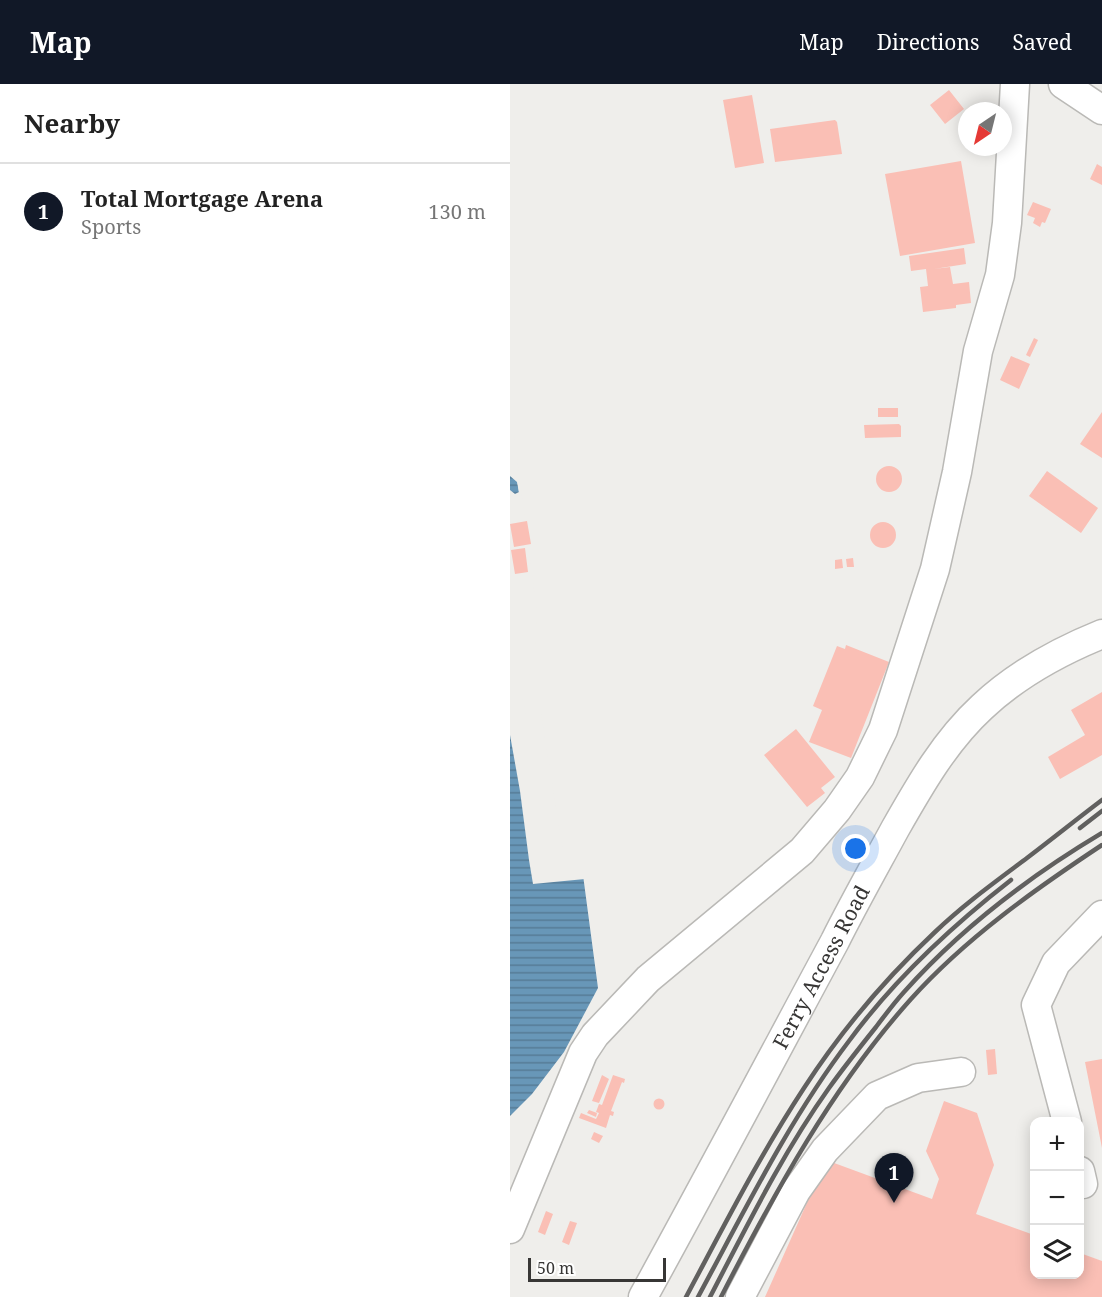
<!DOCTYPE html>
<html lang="en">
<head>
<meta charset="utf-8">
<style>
	:root { --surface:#fff; --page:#f6f6f6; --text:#222; --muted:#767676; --line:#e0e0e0; --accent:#111827 }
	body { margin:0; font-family:"Noto Serif",serif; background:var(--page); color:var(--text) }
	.controls { position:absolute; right:18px; bottom:18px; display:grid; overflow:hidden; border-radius:12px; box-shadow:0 3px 15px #0003 }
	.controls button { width:54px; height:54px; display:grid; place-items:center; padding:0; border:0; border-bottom:2px solid var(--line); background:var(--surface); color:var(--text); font:30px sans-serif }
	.compass { position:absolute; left:448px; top:18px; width:54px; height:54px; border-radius:50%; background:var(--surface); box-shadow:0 3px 15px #0003; rotate:215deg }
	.scale { position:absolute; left:18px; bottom:15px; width:138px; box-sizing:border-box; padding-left:6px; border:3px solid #373635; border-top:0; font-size:16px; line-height:21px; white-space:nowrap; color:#373635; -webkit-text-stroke:4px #fff; paint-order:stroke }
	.you { position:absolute; left:346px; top:765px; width:21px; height:21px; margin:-15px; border:4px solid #fff; border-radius:50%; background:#1a73e8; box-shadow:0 0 0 9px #1a73e833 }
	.badge { display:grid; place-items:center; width:39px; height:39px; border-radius:50%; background:var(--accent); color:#fff; font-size:20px; font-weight:700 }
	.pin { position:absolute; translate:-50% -50px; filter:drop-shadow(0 2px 3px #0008) }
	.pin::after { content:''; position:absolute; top:32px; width:21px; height:18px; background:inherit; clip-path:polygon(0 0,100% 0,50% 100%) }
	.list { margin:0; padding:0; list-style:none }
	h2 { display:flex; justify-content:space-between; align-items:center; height:78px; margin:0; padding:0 24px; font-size:26px }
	h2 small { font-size:20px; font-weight:400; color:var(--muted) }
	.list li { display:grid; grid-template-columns:39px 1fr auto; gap:18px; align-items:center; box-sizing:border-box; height:96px; padding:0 24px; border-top:2px solid var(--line) }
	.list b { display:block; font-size:22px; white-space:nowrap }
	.list p { margin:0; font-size:20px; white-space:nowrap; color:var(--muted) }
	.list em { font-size:20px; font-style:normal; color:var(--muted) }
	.icon { flex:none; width:33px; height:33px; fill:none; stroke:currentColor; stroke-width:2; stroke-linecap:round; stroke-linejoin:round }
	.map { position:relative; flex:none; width:592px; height:1213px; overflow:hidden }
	header { display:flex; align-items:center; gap:36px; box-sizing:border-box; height:84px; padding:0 30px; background:var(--accent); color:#fff }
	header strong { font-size:28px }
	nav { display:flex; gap:33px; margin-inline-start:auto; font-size:21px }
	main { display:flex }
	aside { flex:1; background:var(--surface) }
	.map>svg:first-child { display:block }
	.water { fill:url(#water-rules) }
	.pier { fill:#efeeeb }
	.building { fill:#fabfb5 }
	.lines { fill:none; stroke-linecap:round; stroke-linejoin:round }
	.minor-casing { stroke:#bab9b6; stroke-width:31 }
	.minor { stroke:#fff; stroke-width:28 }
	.rail { stroke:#61605f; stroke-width:4.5 }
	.labels { text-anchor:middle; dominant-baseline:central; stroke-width:6; stroke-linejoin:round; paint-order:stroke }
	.street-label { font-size:21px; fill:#373635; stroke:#fff }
</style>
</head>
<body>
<header>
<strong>Map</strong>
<nav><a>Map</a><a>Directions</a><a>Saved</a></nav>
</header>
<main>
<aside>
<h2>Nearby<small></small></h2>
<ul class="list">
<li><span class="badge">1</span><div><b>Total Mortgage Arena</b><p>Sports</p></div><em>130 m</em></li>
</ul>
</aside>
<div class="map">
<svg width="592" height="1213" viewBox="0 0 592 1213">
	<defs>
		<pattern id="water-rules" width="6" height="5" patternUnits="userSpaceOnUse" patternTransform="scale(1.5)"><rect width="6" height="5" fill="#6897b8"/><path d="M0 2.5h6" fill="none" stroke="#567c96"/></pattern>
	</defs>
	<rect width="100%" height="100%" fill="#efeeeb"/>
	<path class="water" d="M0,344L9,409L8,605L51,776L73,791L88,904L54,968L22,1010L0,1032Z"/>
	<path class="pier" d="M0,341L3,343L27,529L25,569L15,606L11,608L16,630L28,627L31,629L54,774L73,787L75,795L23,800L19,776L10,707L0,651V406L5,410L9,408L7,398L0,392Z"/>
	<path class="building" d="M439,6L454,25L435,40L420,21Z
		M242,11L254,79L225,84L213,16Z
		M325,36L327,38L332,70L265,78L260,45Z
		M451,77L465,159L390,172L375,90Z
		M587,80L592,83V101L580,95Z
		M523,118L541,125L535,139L532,138L530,143L523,139L525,134L517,131Z
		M454,164L456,180L424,185L440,183L443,200L459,198L461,219L446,221V224L413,228L410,203L418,202L416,185L401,187L399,172Z
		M524,254L528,256L520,273L516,271Z
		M501,272L520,280L509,305L490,296Z
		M368,324H388V333H368Z
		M592,328V374L570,360Z
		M389,340L391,342V353L355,354L354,341Z
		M366 395a13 13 0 1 1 26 0a13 13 0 1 1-26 0Z
		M537,387L588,424L571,449L519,412Z
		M17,437L21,460L4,463L0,440Z
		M360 451a13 13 0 1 1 26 0a13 13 0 1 1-26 0Z
		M15,464L18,488L5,490L1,466Z
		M343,474L344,483H337L336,475Z
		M332,475L333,484L325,485V476Z
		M336,561L379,578L341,674L299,658L312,626L303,622L327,562L335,565Z
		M592,608V671L550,695L538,673L575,651L561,626Z
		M286,645L325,693L311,704L315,709L297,723L254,671Z
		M485,965L487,990L478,991L476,966Z
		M592,975V1064L575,978Z
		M92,991L99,995L89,1019L82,1017Z
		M103,991L115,995L114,999L112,998L101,1027L104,1028L103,1032L100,1031L96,1044L69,1034L71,1029L86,1035L89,1029L86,1028L89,1020L92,1021Z
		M143.5 1020a5.5 5.5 0 1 1 11 0a5.5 5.5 0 1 1-11 0Z
		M434,1017L467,1029L484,1081L466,1130L524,1151V1190H570V1169L592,1177V1213H255L316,1076L422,1115L429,1095L416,1067Z
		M79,1026L87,1029L86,1033L77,1029Z
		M84,1048L93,1052L89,1059L81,1055Z
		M379,1076L385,1078L380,1092L374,1090Z
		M36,1127L43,1130L35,1151L28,1148Z
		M60,1137L67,1139L59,1161L52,1158Z"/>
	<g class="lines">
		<defs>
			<g id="minor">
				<path d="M553,0L592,26"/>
				<path d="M557,1038L526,921L546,879L592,831"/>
				<path d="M570,1087L573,1100"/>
				<path d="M0,1145L73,969L85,951L138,895L292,767L327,726L350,693L373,646L425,485L447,388L468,267L490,191L497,139L505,0"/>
				<path id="s1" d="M133,1213C198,1095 261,976 325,857C344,819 365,782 385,745C410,701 435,657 472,623C506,591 550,567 592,550"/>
				<path d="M230,1213L286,1107L315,1066L367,1012L408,994L451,988"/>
			</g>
		</defs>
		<use href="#minor" class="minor-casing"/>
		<use href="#minor" class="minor"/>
		<path class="rail" d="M570,744L592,727
			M176,1213C214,1142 250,1071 294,1004C331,947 376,894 425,848C453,821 485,798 517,774C542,755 567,735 592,716
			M188,1213C235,1126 279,1036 339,957C383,897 442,842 501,796
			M200,1213C237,1142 272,1070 319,1004C334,983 350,963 366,943C375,931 384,919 394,908C451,844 520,792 592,749
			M211,1213C265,1108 322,1003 401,915C456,854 524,806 592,761"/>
	</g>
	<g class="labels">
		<g class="street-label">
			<text stroke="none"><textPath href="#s1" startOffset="375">Ferry Access Road</textPath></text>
		</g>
	</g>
</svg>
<div class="controls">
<button>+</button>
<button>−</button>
<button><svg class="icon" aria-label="layers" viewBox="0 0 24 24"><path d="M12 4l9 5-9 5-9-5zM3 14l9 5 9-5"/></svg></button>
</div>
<svg class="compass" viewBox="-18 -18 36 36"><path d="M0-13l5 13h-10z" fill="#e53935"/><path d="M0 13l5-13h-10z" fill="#767676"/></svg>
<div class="scale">50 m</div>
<div class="you"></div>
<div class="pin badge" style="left:384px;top:1119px">1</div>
</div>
</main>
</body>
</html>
